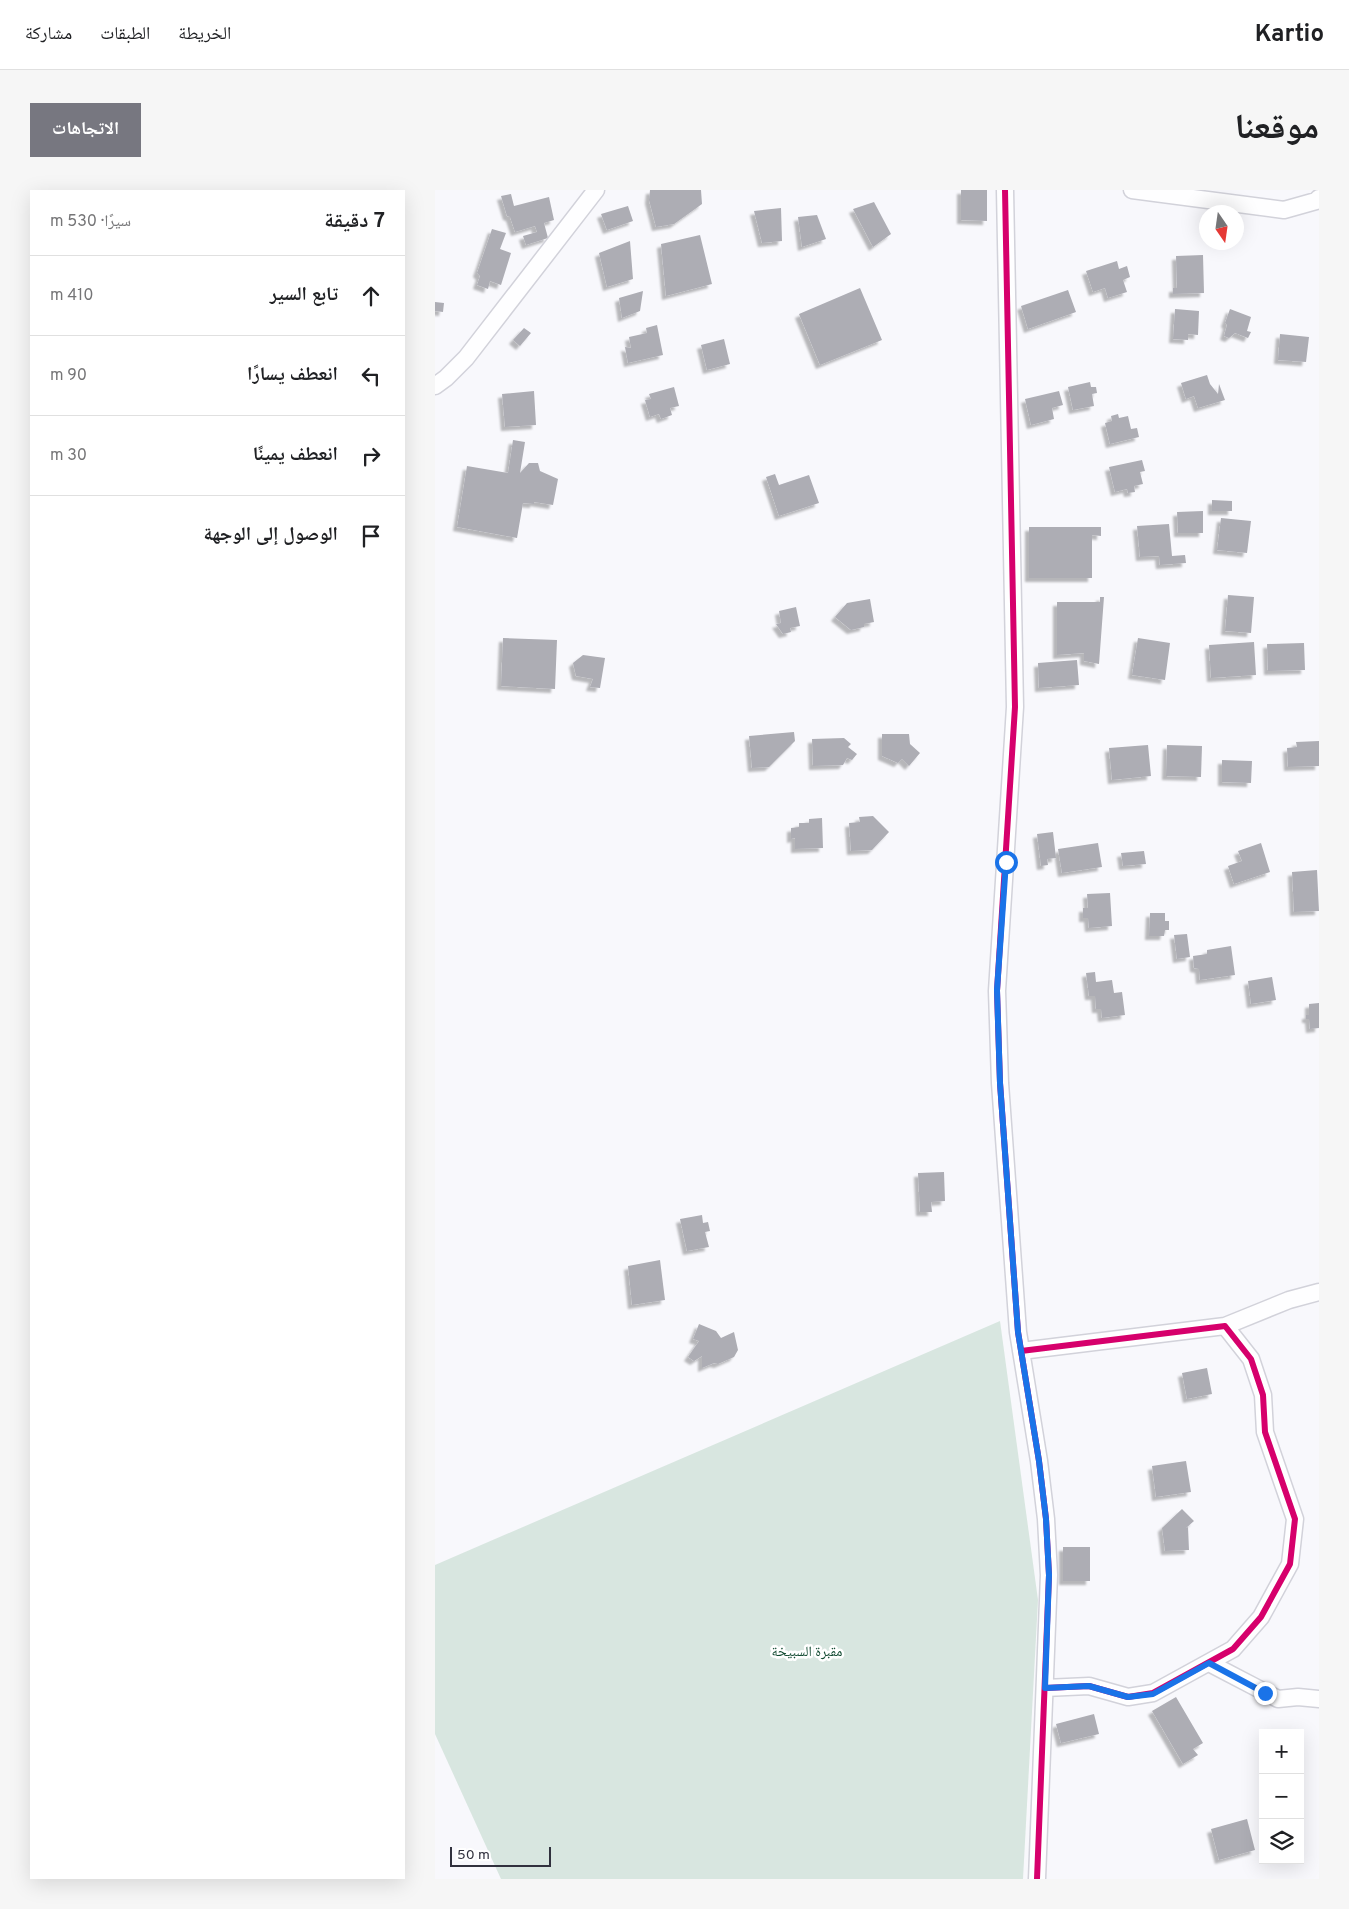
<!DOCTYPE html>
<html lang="ar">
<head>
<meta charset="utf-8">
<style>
	:root { --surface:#fff; --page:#f6f6f6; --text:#202124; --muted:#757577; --line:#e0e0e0; --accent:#777780 }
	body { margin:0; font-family:Overpass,"Noto Naskh Arabic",sans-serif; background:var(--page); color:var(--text); direction:rtl }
	.controls { position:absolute; right:15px; bottom:15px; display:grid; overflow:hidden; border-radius:0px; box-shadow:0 5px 20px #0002 }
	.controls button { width:45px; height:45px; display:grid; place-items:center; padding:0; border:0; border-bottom:1px solid var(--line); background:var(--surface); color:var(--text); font:25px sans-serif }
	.compass { position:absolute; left:764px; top:15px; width:45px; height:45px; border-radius:50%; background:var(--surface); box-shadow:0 5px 20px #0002; rotate:167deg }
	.scale { position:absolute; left:15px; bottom:12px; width:101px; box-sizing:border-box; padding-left:5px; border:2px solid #31313e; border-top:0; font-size:14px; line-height:18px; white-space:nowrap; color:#31313e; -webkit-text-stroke:4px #fff; paint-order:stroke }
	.stop { position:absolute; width:15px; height:15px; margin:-11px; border:4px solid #1a73e8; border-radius:50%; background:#fff }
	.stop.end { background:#1a73e8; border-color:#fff; box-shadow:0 1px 5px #0008 }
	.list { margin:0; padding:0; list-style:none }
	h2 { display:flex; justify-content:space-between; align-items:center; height:65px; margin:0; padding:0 20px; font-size:21px }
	h2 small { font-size:16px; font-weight:400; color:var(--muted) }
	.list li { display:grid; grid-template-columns:32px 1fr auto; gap:15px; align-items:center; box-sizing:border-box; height:80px; padding:0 20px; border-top:1px solid var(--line) }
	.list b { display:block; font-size:19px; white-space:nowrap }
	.list em { font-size:16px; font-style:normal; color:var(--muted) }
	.icon { flex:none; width:28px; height:28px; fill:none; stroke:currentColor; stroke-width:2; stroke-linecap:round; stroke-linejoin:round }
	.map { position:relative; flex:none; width:884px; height:1689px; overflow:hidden; direction:ltr; border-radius:0px }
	header { display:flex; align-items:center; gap:30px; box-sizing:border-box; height:70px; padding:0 25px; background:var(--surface); border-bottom:1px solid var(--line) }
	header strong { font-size:24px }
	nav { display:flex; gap:28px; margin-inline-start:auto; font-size:18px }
	.intro { display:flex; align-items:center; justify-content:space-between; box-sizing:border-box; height:120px; padding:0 30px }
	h1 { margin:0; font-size:35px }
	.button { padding:12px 22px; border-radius:0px; background:var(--accent); color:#fff; font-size:18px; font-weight:700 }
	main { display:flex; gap:30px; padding:0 30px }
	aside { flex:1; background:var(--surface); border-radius:0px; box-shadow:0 5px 20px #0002 }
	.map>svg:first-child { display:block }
	.green { fill:#d8e6e0 }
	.building { fill:#adadb4; filter:url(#shadow) }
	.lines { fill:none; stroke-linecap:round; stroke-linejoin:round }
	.minor-casing { stroke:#d2d2da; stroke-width:19 }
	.minor { stroke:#fefeff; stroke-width:16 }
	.cycleway-casing { stroke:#fff; stroke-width:9 }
	.cycleway { stroke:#d6006c; stroke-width:6 }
	.route { stroke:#1a73e8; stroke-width:6 }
	.labels { text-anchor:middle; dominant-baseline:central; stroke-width:5; stroke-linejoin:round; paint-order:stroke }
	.park-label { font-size:14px; fill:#114a31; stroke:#fff }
</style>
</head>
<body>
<header>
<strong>Kartio</strong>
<nav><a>الخريطة</a><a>الطبقات</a><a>مشاركة</a></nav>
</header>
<div class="intro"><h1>موقعنا</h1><a class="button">الاتجاهات</a></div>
<main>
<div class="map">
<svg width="884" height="1689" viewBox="0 0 884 1689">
	<defs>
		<filter id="shadow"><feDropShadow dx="-4" dy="4" stdDeviation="1" flood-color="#0004"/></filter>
	</defs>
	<rect width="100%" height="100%" fill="#f8f8fc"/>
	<path class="green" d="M565,1131L603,1410L588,1689H66L0,1544V1375Z"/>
	<path class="building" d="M215,0H266L267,14L239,34L221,37L214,10Z
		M526,0H552V31L526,30Z
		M76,4L79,16L114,7L119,30L109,33L113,48L91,55L88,46L102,42L100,36L80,42L75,27L72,26L66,6Z
		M439,12L456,44L438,57L418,19Z
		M193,16L198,31L172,40L166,24Z
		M346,18L347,51L327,53L319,21Z
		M382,25L391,49L367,57L363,27Z
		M57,39L71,43L65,59L76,63L66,95L55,91L53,99L42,95L45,86L42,83Z
		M265,45L277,94L231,106L226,54Z
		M195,51L198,89L172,97L164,63Z
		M768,65L769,103L738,104V98H742L741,66Z
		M682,71L684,79L692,76L695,87L688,90L692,102L673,108L670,98L658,102L651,81Z
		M425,98L447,150L385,175L364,124Z
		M633,100L641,122L593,139L586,116Z
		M208,101L205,121L187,128L184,108Z
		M0,112L9,113L8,122L0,121Z
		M740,119L764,121L763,145L753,144V150L738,149Z
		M795,119L816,127L812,141L816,142L813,148L800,143L794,148L789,146L792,135L790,133Z
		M222,135L228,165L193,173L190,157L196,158L194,147L212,143L211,138Z
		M89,138L96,143L85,156L78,150Z
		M845,144L874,147L871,172L843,170Z
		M289,149L295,174L272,180L266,155Z
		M772,185L775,194L783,204L784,194L790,210L763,218L759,206L751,209L746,193Z
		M655,192L656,197H661L662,203L657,204L659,216L638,220L633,197Z
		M239,197L244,216L235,218L237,225L226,229L224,224L215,227L210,210L216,209L214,204Z
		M99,201L101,235L70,237L67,204Z
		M624,201L628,215L617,218L619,229L596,235L590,209Z
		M683,224L684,228L693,226L696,239L702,238L704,247L675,254L670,233L677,231L676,226Z
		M78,250L90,252L85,283L94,273H103L105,281L123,289L118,315L99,312V314L88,313L82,348L22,337L32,276L73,283Z
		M707,270L710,281L705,282L708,294L699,296L700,302L693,303L692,299L680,302L674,277Z
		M340,284L344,295L374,285L384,313L344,326L331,287Z
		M777,310L797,311V321H777Z
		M768,321V343H743L742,322Z
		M786,328L816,331L812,363L782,360Z
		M734,334L737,366L750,365L751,373L725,375L724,366L705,367L702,336Z
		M594,337H666V346L657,345V388H594Z
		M793,405L819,407L816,443L790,441Z
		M665,407H669L664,474L649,471V463L622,465V412H665Z
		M435,409L439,432L429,434V437L416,440L400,427L412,413Z
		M361,417L365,436L355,438L356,442L348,444L341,434L346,433L344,421Z
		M68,448L122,450L120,499L66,496Z
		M703,448L735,453L730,490L697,485Z
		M819,452L821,485L776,488L774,455Z
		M869,453L870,480L833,481L832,454Z
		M148,465L170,468L165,498L155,497L158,489L141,486L138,473Z
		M642,470L644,495L604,498L603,473Z
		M359,542L360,551L334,577L317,578L314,546Z
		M447,544H474L475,554L485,563L474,576L467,569L463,573L447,566Z
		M409,548L416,554L413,557L422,564L417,570L412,568L408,575L378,576L377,549Z
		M884,551V576L853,577L852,558L862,557L861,552Z
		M713,555L716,586L677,590L674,558Z
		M732,555L767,556L766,587L731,586Z
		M787,570L817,571L816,593L787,592Z
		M438,626L454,642L437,660L416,661L414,633L425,632L424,627Z
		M387,628L388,658L360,659V648L356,649V638L364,637V633H374V629Z
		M618,642L621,668L612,669L613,675L606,676L602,644Z
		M663,653L667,677L627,683L623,659Z
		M826,653L835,682L799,694L793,676L807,671L803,661Z
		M709,661L711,674L688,676L686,663Z
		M882,680L884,721L859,722L857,682Z
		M675,703L677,736L654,738L653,728H648V718H653L652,704Z
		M715,723H730V731H734V740H730L729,746H714Z
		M752,744L755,767L742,769L739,745Z
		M796,756L800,785L765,790L764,779L759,778L758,766L772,764V760Z
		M660,782L661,792L677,790L679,803L687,802L690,825L667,828L666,819H661L660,806H654L651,783Z
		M837,787L841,810L816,814L813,791Z
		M884,813V838L875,839L874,829H871V825H874V814Z
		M509,982L510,1011L496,1012L497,1022H485L483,983Z
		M267,1025L268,1033L273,1032L275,1041L270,1042L274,1057L252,1061L245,1029Z
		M225,1070L230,1110L197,1115L193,1076Z
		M264,1134L281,1141L286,1148L299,1142L303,1160L299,1167L283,1174L279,1173L267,1178V1166L259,1171L253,1167L264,1151L258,1149Z
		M772,1178L777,1204L752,1209L747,1183Z
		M751,1271L756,1302L721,1307L717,1276Z
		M747,1319L759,1331L751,1338L753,1337L754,1360L730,1361L727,1338Z
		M628,1357H655V1391H628Z
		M741,1507L768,1553L758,1559L763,1565L748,1574L717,1521Z
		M659,1524L664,1544L626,1553L621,1534Z
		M812,1629L820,1660L784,1670L776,1639Z"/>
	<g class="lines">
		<defs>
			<path id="minor" d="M570,0L580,517L562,801L565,893L583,1142L604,1271L611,1329L614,1385L602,1689
				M697,0L849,20L881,11L884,8
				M0,196L11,188L31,168L161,0
				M790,1136L854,1110L884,1102
				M586,1161L790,1136L816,1169L828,1205L830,1242L860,1329L855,1374L826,1427L798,1459L718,1503L693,1507L654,1496L610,1498
				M774,1473L843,1509L863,1507L884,1509"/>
		</defs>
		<use href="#minor" class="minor-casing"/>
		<use href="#minor" class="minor"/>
		<defs>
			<path id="cycleway" d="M570,0L580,517L562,801L565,893L583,1142L604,1271L611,1329L614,1385L602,1689
				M586,1161L790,1136L816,1169L828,1205L830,1242L860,1329L855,1374L826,1427L798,1459L718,1503L693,1507L654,1496L610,1498"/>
		</defs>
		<use href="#cycleway" class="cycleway-casing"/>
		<use href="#cycleway" class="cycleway"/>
	</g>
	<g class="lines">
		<path class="route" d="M571,672L562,800L565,893L583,1142L604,1271L611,1329L614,1385L610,1498L654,1496L693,1507L718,1504L774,1473L830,1503"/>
	</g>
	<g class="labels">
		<g class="park-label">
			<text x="372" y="1462">مقبرة السبيخة</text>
		</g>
	</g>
</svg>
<div class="controls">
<button>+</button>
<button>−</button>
<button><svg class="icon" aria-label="layers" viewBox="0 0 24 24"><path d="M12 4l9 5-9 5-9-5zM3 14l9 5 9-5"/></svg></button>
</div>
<svg class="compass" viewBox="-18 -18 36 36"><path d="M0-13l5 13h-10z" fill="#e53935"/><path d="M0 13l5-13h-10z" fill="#757577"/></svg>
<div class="scale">50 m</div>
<div class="stop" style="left:571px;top:672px"></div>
<div class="stop end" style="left:830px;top:1503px"></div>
</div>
<aside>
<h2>7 دقيقة<small>سيرًا · 530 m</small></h2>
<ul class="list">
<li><svg class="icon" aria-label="ahead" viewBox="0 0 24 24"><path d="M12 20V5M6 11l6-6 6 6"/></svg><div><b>تابع السير</b></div><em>410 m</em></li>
<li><svg class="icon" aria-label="left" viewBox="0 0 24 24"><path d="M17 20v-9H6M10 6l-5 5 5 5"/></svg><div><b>انعطف يسارًا</b></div><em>90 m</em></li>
<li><svg class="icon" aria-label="right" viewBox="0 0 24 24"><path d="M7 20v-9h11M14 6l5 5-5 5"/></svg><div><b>انعطف يمينًا</b></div><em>30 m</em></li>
<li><svg class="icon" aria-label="arrive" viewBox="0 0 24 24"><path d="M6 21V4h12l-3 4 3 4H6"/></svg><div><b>الوصول إلى الوجهة</b></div></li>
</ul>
</aside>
</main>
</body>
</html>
